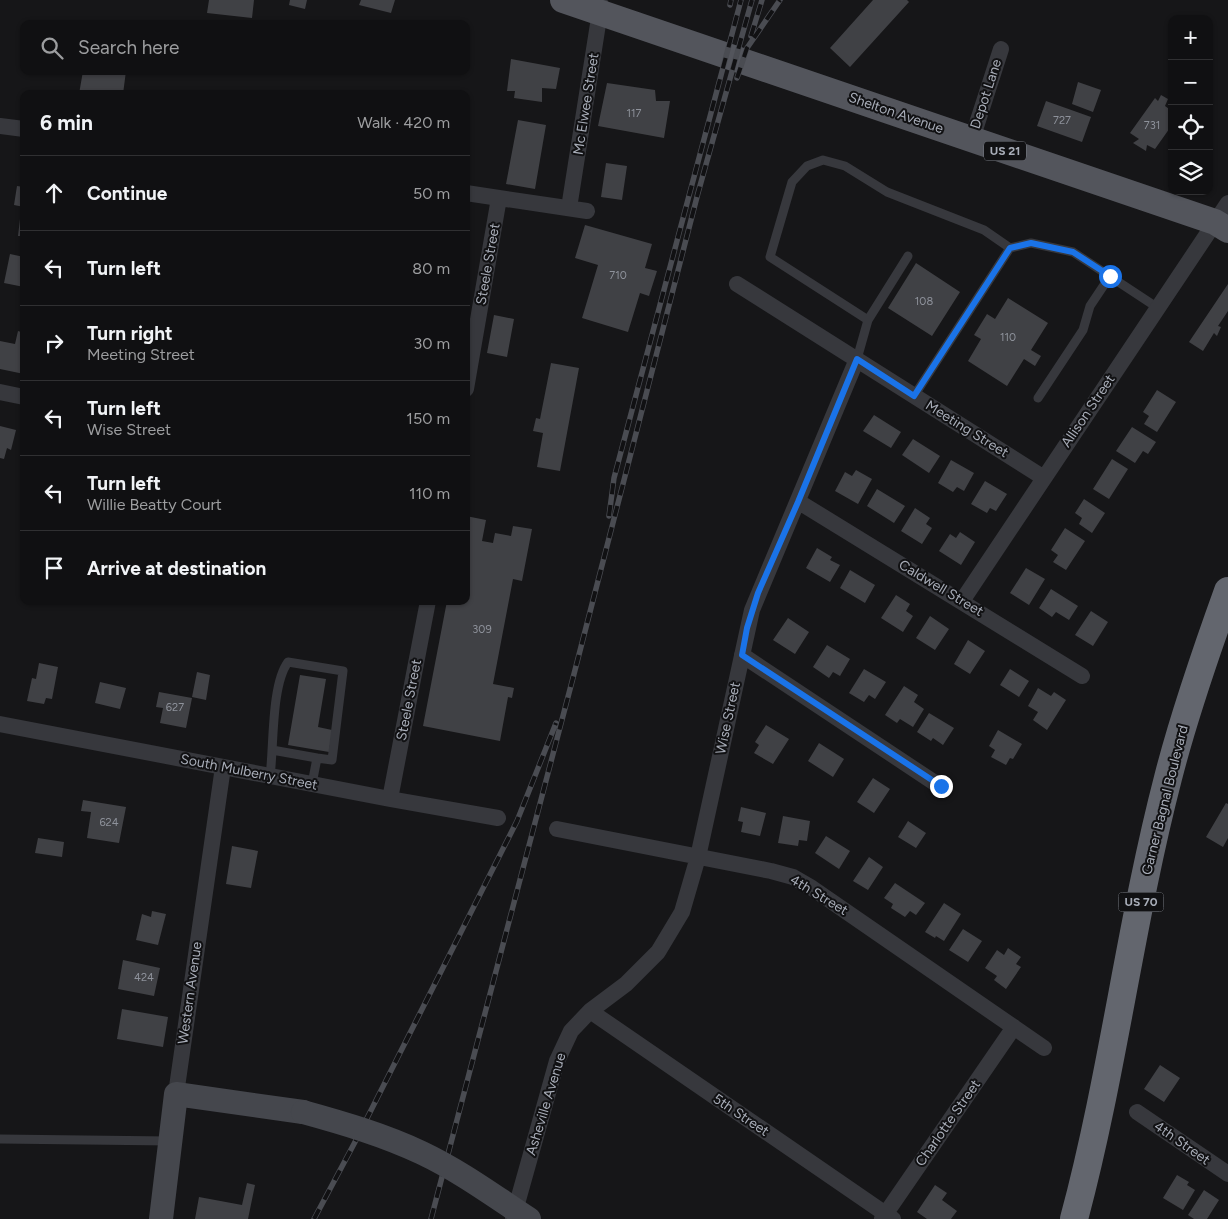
<!DOCTYPE html>
<html lang="en">
<head>
<meta charset="utf-8">
<style>
	:root { --surface:#101012; --page:#19191b; --text:#f1f3f6; --muted:#9c9d9f; --line:#303032 }
	body { margin:0; font-family:Figtree,sans-serif; background:var(--page); color:var(--text) }
	.controls { position:absolute; right:15px; top:15px; display:grid; overflow:hidden; border-radius:10px; box-shadow:0 1px 4px #0004 }
	.controls button { width:45px; height:45px; display:grid; place-items:center; padding:0; border:0; border-bottom:1px solid var(--line); background:var(--surface); color:var(--text); font:25px sans-serif }
	.stop { position:absolute; width:15px; height:15px; margin:-11px; border:4px solid #1a73e8; border-radius:50%; background:#fff }
	.stop.end { background:#1a73e8; border-color:#fff; box-shadow:0 1px 5px #0008 }
	.list { margin:0; padding:0; list-style:none }
	h2 { display:flex; justify-content:space-between; align-items:center; height:65px; margin:0; padding:0 20px; font-size:21px }
	h2 small { font-size:16px; font-weight:400; color:var(--muted) }
	.list li { display:grid; grid-template-columns:32px 1fr auto; gap:15px; align-items:center; box-sizing:border-box; height:75px; padding:0 20px; border-top:1px solid var(--line) }
	.list b { display:block; font-size:19px; white-space:nowrap }
	.list p { margin:0; font-size:16px; white-space:nowrap; color:var(--muted) }
	.list em { font-size:16px; font-style:normal; color:var(--muted) }
	.icon { flex:none; width:28px; height:28px; fill:none; stroke:currentColor; stroke-width:2; stroke-linecap:round; stroke-linejoin:round }
	.map { position:relative; flex:none; width:1228px; height:1219px; overflow:hidden }
	.search { position:absolute; background:var(--surface); box-shadow:0 1px 4px #0004; left:20px; top:20px; width:450px; height:55px; display:flex; align-items:center; gap:12px; box-sizing:border-box; padding:0 18px; border-radius:10px; color:var(--muted); font-size:19px }
	.panel { position:absolute; background:var(--surface); box-shadow:0 1px 4px #0004; left:20px; top:90px; width:450px; height:515px; border-radius:10px }
	.map>svg:first-child { display:block }
	.building { fill:#404145 }
	.lines { fill:none; stroke-linecap:round; stroke-linejoin:round }
	.lane { stroke:#37383d; stroke-width:9 }
	.street { stroke:#37383d; stroke-width:16 }
	.secondary { stroke:#45474d; stroke-width:24 }
	.primary { stroke:#53555c; stroke-width:26 }
	.highway { stroke:#63666e; stroke-width:28 }
	.rail-casing { stroke:#4a4c52; stroke-width:5.5 }
	.rail { stroke:#111113; stroke-width:4; stroke-dasharray:11; stroke-linecap:butt }
	.secondary-bridge { stroke:#45474d; stroke-width:24 }
	.route { stroke:#1a73e8; stroke-width:6 }
	.labels { text-anchor:middle; dominant-baseline:central; stroke-width:4; stroke-linejoin:round; paint-order:stroke }
	.number-label { font-size:11px; fill:#8e929b }
	.shield { fill:#111113; stroke:#7b7e86; stroke-width:1 }
	.shield-label { font-size:12px; font-weight:bold; fill:#a8adb8 }
	.street-label { font-size:14px; fill:#a8adb8; stroke:#111113 }
</style>
</head>
<body>
<div class="map">
<svg width="1228" height="1219" viewBox="0 0 1228 1219">
	<rect width="100%" height="100%" fill="#161618"/>
	<path class="building" d="M209,0H254L252,18L207,13Z
		M290,0H307L305,9L289,5Z
		M361,0H395L391,13L359,5Z
		M873,0H907L909,2L850,67L830,48Z
		M511,59L560,68L556,89L542,88V102L514,98L515,91H507Z
		M83,71H126L123,94H79Z
		M1078,82L1101,90L1093,112L1072,104Z
		M607,83L655,90L656,101H670L664,138L598,126Z
		M1161,95L1168,99L1165,106L1172,111V125L1155,149L1147,145L1146,151L1133,143L1139,139L1130,133L1155,98L1158,101Z
		M1046,101L1091,117L1082,142L1037,126Z
		M518,120L546,125L535,189L506,184Z
		M606,163L627,166L622,200L601,197Z
		M17,186L24,187V207L14,205Z
		M20,219L24,220V236H18Z
		M585,225L652,244L645,268L657,271L649,296L640,293L628,332L582,318L598,265L575,258Z
		M10,254L24,257V287L4,283Z
		M916,263L960,292L932,336L888,308Z
		M1228,284V311L1218,326L1221,327L1217,336L1214,333L1203,351L1189,342Z
		M1008,298L1048,323L1031,350L1041,356L1035,366L1024,359L1007,386L968,361L981,339L974,335L987,314L995,319Z
		M494,315L514,319L507,357L487,353Z
		M18,331L24,333V374L0,369V341L15,344Z
		M551,363L579,368L560,471L537,467L543,433L533,431L536,418L540,419Z
		M1157,390L1176,402L1157,432L1144,424L1149,416L1143,412Z
		M874,415L901,432L891,448L863,431Z
		M0,426L16,430L11,450L7,448L4,459L0,458Z
		M1132,427L1156,442L1148,454L1143,451L1135,463L1116,451Z
		M913,439L940,456L929,473L902,455Z
		M1112,459L1128,469L1109,499L1093,489Z
		M951,460L974,473L964,491L957,487L953,492L938,483Z
		M856,470L872,479L858,504L835,491L845,472L852,476Z
		M985,481L1007,494L996,511L990,508L987,513L971,504Z
		M877,489L905,506L894,523L867,506Z
		M1084,499L1105,513L1092,533L1079,524L1082,518L1075,513Z
		M915,508L930,518L926,524L932,528L922,544L901,531Z
		M466,516L486,520L482,541L493,543L495,533L511,536L513,526L532,529L522,581L513,579L493,684L514,688L512,698L508,697L500,741L423,726L447,601H466Z
		M1065,528L1085,541L1066,570L1053,562L1058,555L1051,550Z
		M960,532L975,542L961,565L939,551L950,534L956,538Z
		M817,548L832,557L830,560L840,565L830,582L806,568Z
		M1026,568L1045,579L1029,605L1010,593Z
		M850,570L875,585L865,603L840,588Z
		M1051,589L1078,606L1069,620L1056,612L1052,617L1039,608Z
		M896,595L910,604L906,611L913,616L903,632L881,618Z
		M1091,611L1108,622L1093,646L1075,635Z
		M930,616L949,629L935,650L916,638Z
		M788,618L809,632L795,654L773,640Z
		M968,640L985,651L970,674L954,664Z
		M827,645L850,659L840,676L833,672L829,678L813,667Z
		M39,663L58,667L52,699L46,698L44,704L27,701L32,678L36,679Z
		M864,669L886,682L875,699L869,695L864,702L849,693Z
		M1010,669L1029,681L1019,697L1000,685Z
		M197,672L210,675L206,700L192,697Z
		M300,675L326,679L318,727L332,730L329,752L288,745Z
		M100,682L126,688L120,709L95,703Z
		M904,686L918,695L914,702L924,709L913,727L900,719L897,723L885,715Z
		M1038,688L1051,696L1054,692L1066,700L1047,730L1033,720L1038,712L1028,706Z
		M159,692L192,698L186,728L160,723L163,708L156,707Z
		M929,713L954,728L943,745L933,738L931,741L917,732Z
		M766,725L789,739L773,764L754,753L759,745L755,742Z
		M998,730L1022,744L1013,759L1010,758L1006,765L991,757L995,750L989,746Z
		M819,743L844,759L833,777L808,761Z
		M873,778L890,789L874,813L857,802Z
		M83,800L126,807L119,843L87,838L91,812L81,811Z
		M1226,803L1228,804V838L1223,847L1206,837Z
		M741,807L766,813L760,836L741,832L743,822L738,821Z
		M783,816L810,821L807,841L799,840L798,846L778,843Z
		M908,821L926,833L916,848L898,837Z
		M826,836L850,851L839,869L815,853Z
		M38,838L64,842L62,857L35,853Z
		M232,846L258,851L251,888L226,884Z
		M869,857L883,867L868,890L853,881Z
		M895,883L925,903L916,915L910,911L905,917L891,908L893,904L884,898Z
		M944,903L961,914L944,941L936,936L935,938L925,932Z
		M152,911L166,914L158,945L136,940L142,914L151,917Z
		M963,929L982,941L968,962L949,950Z
		M1008,948L1021,957L1016,964L1021,967L1006,989L994,980L997,976L985,968L997,950L1004,955Z
		M123,960L160,968L154,996L118,989Z
		M122,1009L168,1017L163,1047L117,1039Z
		M1160,1065L1180,1078L1164,1102L1144,1089Z
		M1177,1175L1189,1182L1187,1185L1195,1190L1183,1210L1163,1198Z
		M247,1183L255,1185L248,1219H195L199,1197L242,1205Z
		M935,1185L947,1193L942,1200L957,1211L951,1219H927L917,1212Z
		M1204,1190L1219,1200L1207,1219H1194L1188,1215Z"/>
	<g class="lines">
		<path class="lane" d="M868,320L908,256
			M857,359L868,320L770,257L792,182L807,166L823,160L845,166L887,192L984,230L1010,248
			M914,396L1010,248L1031,243L1073,252L1158,308
			M1038,398L1083,330L1090,306L1110,276
			M272,750L317,758
			M270,776C274,747 271,685 288,662L343,671L332,760L317,758L312,784
			M0,1139L170,1141"/>
		<path class="street" d="M0,126L24,129
			M972,139L1001,49
			M466,193L587,211
			M569,208L601,5
			M737,284L1044,478
			M466,389L499,198
			M0,392L24,397
			M799,502L1082,676
			M962,601L1228,203
			M742,655L941,787
			M0,724L390,799L498,818
			M390,799L428,601
			M557,829L771,871L793,877L812,888L1044,1048
			M590,1011L893,1219
			M176,1094L223,767
			M1137,1112L1228,1174
			M513,1218L557,1061L571,1031L590,1011L626,984L658,952L682,912L698,857L752,610L857,359
			M882,1219L1014,1027"/>
		<path class="secondary" d="M161,1219L176,1094L303,1112"/>
		<path class="primary" d="M563,0L1215,222L1228,230"/>
		<path class="highway" d="M1074,1219C1113,1074 1130,924 1168,778C1184,715 1206,652 1228,591"/>
		<defs>
			<path id="rail" d="M730,5L731,0
				M751,36L762,0
				M737,78L747,48L780,0
				M609,516L614,478L741,0
				M314,1219L355,1142L517,821L556,723
				M431,1219L574,674L698,193L752,0"/>
		</defs>
		<use href="#rail" class="rail-casing"/>
		<use href="#rail" class="rail"/>
		<path class="secondary-bridge" d="M303,1112C343,1123 384,1135 422,1153C460,1171 494,1196 529,1219"/>
	</g>
	<g class="lines">
		<path class="route" d="M941,786L742,655L747,628L758,593L798,502L857,359L914,396L1010,248L1031,243L1073,252L1110,276"/>
	</g>
	<g class="labels">
		<g class="number-label">
			<text x="634" y="113">117</text>
			<text x="1062" y="120">727</text>
			<text x="1152" y="125">731</text>
			<text x="618" y="275">710</text>
			<text x="924" y="301">108</text>
			<text x="1008" y="337">110</text>
			<text x="482" y="629">309</text>
			<text x="175" y="707">627</text>
			<text x="109" y="822">624</text>
			<text x="144" y="977">424</text>
		</g>
		<g class="shield">
			<rect x="984" y="141.5" width="42" height="19" rx="4"/>
			<rect x="1118.5" y="892.5" width="45" height="19" rx="4"/>
		</g>
		<g class="shield-label">
			<text x="1005" y="151">US 21</text>
			<text x="1141" y="902">US 70</text>
		</g>
		<g class="street-label">
			<text transform="translate(986 94) rotate(-72)">Depot Lane</text>
			<text transform="translate(586 104) rotate(-81)">Mc Elwee Street</text>
			<text transform="translate(896 113) rotate(19)">Shelton Avenue</text>
			<text transform="translate(488 264) rotate(-80)">Steele Street</text>
			<text transform="translate(1088 411) rotate(-56)">Allison Street</text>
			<text transform="translate(967 429) rotate(32)">Meeting Street</text>
			<text transform="translate(941 588) rotate(31)">Caldwell Street</text>
			<text transform="translate(409 700) rotate(-79)">Steele Street</text>
			<text transform="translate(728 718) rotate(-78)">Wise Street</text>
			<text transform="translate(249 772) rotate(11)">South Mulberry Street</text>
			<text transform="translate(1165 800) rotate(-76)">Garner Bagnal Boulevard</text>
			<text transform="translate(819 895) rotate(31)">4th Street</text>
			<text transform="translate(190 993) rotate(-82)">Western Avenue</text>
			<text transform="translate(546 1104) rotate(-73)">Asheville Avenue</text>
			<text transform="translate(741 1115) rotate(34)">5th Street</text>
			<text transform="translate(948 1123) rotate(-55)">Charlotte Street</text>
			<text transform="translate(1182 1143) rotate(35)">4th Street</text>
		</g>
	</g>
</svg>
<div class="controls">
<button>+</button>
<button>−</button>
<button><svg class="icon" aria-label="locate" viewBox="0 0 24 24"><circle cx="12" cy="12" r="6"/><path d="M12 2v4M12 18v4M2 12h4M18 12h4"/></svg></button>
<button><svg class="icon" aria-label="layers" viewBox="0 0 24 24"><path d="M12 4l9 5-9 5-9-5zM3 14l9 5 9-5"/></svg></button>
</div>
<div class="stop" style="left:1110px;top:276px"></div>
<div class="stop end" style="left:941px;top:786px"></div>
<div class="search"><svg class="icon" aria-label="search" viewBox="0 0 24 24"><circle cx="10" cy="10" r="6"/><path d="M15 15l6 6"/></svg>Search here</div>
<section class="panel">
<h2>6 min<small>Walk · 420 m</small></h2>
<ul class="list">
<li><svg class="icon" aria-label="ahead" viewBox="0 0 24 24"><path d="M12 20V5M6 11l6-6 6 6"/></svg><div><b>Continue</b></div><em>50 m</em></li>
<li><svg class="icon" aria-label="left" viewBox="0 0 24 24"><path d="M17 20v-9H6M10 6l-5 5 5 5"/></svg><div><b>Turn left</b></div><em>80 m</em></li>
<li><svg class="icon" aria-label="right" viewBox="0 0 24 24"><path d="M7 20v-9h11M14 6l5 5-5 5"/></svg><div><b>Turn right</b><p>Meeting Street</p></div><em>30 m</em></li>
<li><svg class="icon" aria-label="left" viewBox="0 0 24 24"><path d="M17 20v-9H6M10 6l-5 5 5 5"/></svg><div><b>Turn left</b><p>Wise Street</p></div><em>150 m</em></li>
<li><svg class="icon" aria-label="left" viewBox="0 0 24 24"><path d="M17 20v-9H6M10 6l-5 5 5 5"/></svg><div><b>Turn left</b><p>Willie Beatty Court</p></div><em>110 m</em></li>
<li><svg class="icon" aria-label="arrive" viewBox="0 0 24 24"><path d="M6 21V4h12l-3 4 3 4H6"/></svg><div><b>Arrive at destination</b></div></li>
</ul>
</section>
</div>
</body>
</html>
